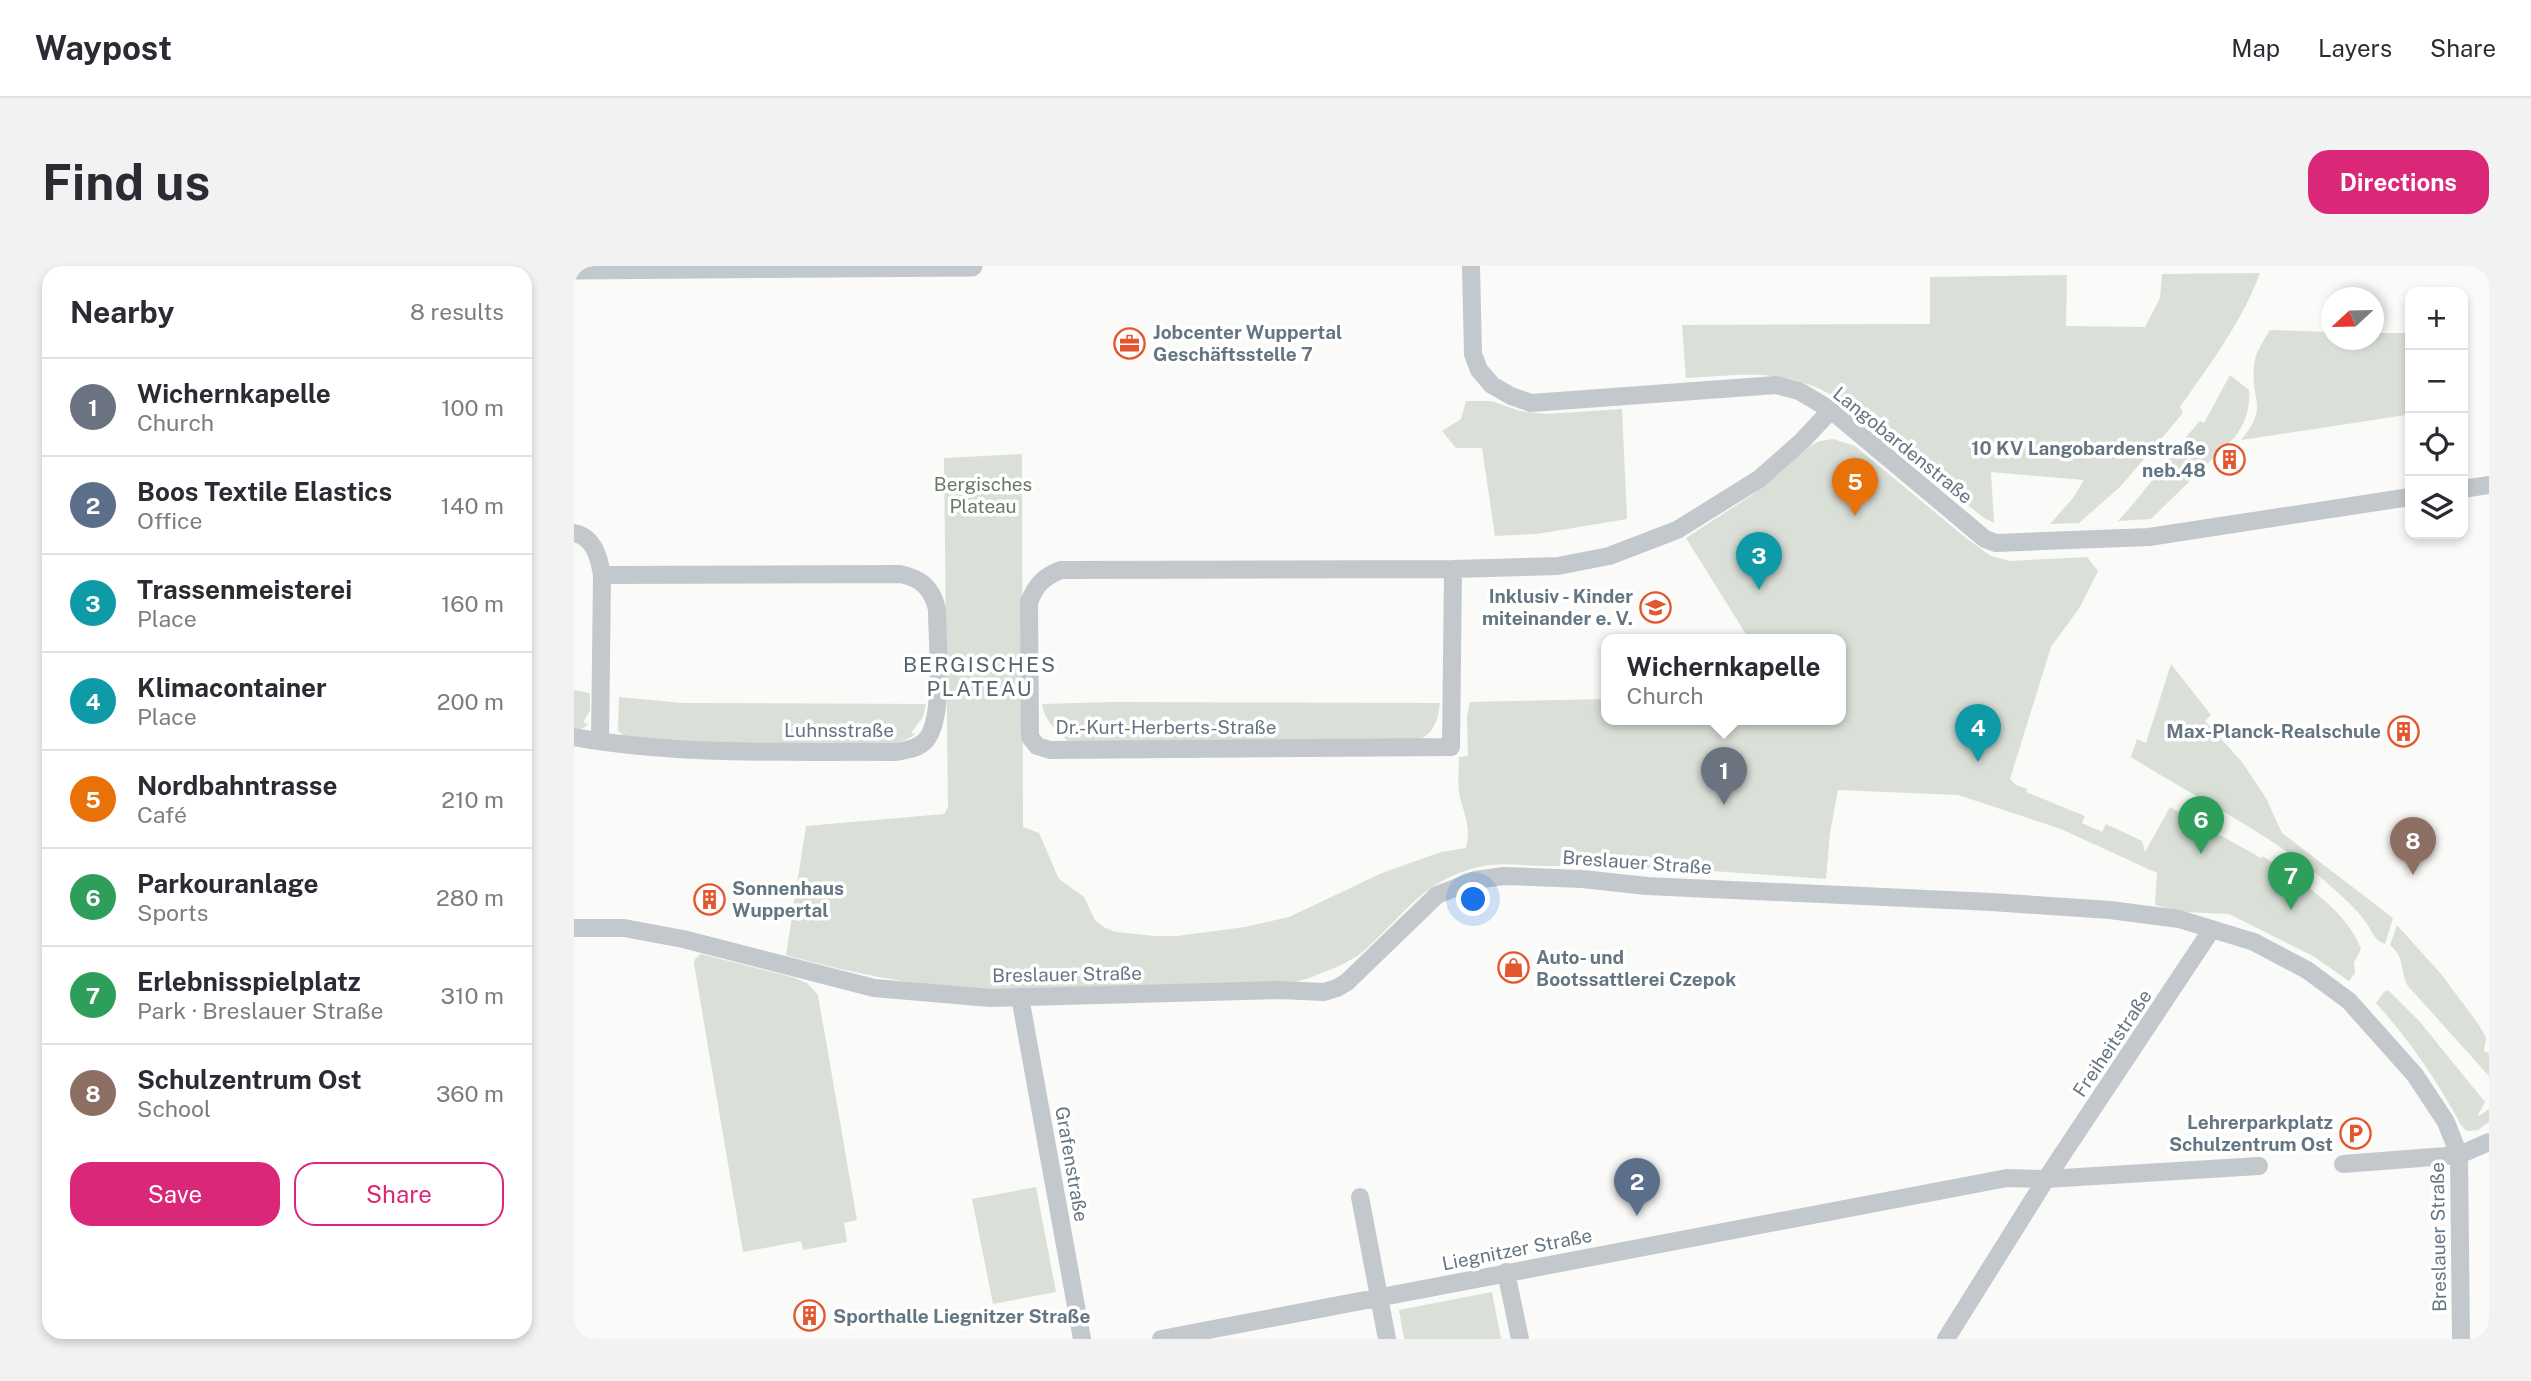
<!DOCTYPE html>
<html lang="en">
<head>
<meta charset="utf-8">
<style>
	:root { --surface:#fff; --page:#f2f2f3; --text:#2b2b33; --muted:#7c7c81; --line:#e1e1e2; --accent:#db2777 }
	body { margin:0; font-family:"Public Sans",sans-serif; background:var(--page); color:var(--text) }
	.controls { position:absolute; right:21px; top:21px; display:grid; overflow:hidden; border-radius:14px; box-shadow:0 4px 10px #0003 }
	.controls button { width:63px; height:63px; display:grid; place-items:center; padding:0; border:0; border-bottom:2px solid var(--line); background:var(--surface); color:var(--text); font:35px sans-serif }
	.compass { position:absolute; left:1747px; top:21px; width:63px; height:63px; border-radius:50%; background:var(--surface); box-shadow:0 4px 10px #0003; rotate:248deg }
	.you { position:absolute; left:900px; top:634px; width:24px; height:24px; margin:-18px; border:5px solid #fff; border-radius:50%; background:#1a73e8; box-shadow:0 0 0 10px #1a73e833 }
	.badge { display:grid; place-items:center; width:46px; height:46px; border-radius:50%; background:var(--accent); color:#fff; font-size:23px; font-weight:700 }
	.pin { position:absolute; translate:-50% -58px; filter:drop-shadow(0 2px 4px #0008) }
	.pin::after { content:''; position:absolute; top:37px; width:24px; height:21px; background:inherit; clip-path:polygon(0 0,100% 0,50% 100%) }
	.popup { position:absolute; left:1027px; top:368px; width:245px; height:91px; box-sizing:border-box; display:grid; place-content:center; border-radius:14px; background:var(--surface); filter:drop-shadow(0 2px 5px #0005); font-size:23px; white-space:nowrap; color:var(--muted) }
	.popup b { font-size:26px; color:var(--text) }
	.popup::after { content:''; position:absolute; left:50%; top:100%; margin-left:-14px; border:14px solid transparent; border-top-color:var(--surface) }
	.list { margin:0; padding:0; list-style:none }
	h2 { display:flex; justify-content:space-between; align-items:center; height:91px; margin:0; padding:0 28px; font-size:30px }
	h2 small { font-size:23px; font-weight:400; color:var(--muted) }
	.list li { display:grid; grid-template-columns:46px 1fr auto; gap:21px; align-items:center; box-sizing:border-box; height:98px; padding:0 28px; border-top:2px solid var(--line) }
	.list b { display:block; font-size:26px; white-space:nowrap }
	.list p { margin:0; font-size:23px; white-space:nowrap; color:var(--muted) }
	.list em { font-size:23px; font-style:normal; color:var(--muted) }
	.actions { display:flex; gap:14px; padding:21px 28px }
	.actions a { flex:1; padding:16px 0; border:2px solid var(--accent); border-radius:21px; text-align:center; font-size:24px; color:var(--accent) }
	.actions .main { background:var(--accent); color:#fff }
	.icon { flex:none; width:38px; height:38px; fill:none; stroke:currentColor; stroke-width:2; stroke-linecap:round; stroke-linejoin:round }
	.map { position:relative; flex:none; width:1915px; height:1073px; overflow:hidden; border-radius:21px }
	header { display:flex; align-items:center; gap:42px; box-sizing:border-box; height:98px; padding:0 35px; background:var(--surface); border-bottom:2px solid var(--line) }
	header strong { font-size:33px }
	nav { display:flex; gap:38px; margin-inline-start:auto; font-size:24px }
	.intro { display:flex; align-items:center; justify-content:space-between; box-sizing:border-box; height:168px; padding:0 42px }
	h1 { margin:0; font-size:49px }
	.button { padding:18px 32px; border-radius:21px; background:var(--accent); color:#fff; font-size:24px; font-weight:700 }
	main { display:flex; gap:42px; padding:0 42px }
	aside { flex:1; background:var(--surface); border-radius:21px; box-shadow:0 4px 10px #0003 }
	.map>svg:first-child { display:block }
	.green { fill:#dadfd7 }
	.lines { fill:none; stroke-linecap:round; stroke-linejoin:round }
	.minor { stroke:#c3c8cc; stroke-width:18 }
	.tertiary { stroke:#c3c8cc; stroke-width:21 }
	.labels { text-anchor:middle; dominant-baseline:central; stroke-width:7; stroke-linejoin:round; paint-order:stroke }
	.poi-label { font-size:19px; font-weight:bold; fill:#657683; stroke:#fff; text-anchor:start }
	.street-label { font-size:19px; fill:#657683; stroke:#fff }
	.park-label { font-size:19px; fill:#687a64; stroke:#fff }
	.neighbourhood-label { font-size:21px; letter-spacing:2px; fill:#57646e; stroke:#fff }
</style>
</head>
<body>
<header>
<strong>Waypost</strong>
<nav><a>Map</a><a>Layers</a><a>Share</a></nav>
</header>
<div class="intro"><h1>Find us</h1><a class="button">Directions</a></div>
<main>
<aside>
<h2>Nearby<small>8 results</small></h2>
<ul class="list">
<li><span class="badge" style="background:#6b7280">1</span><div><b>Wichernkapelle</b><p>Church</p></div><em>100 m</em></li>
<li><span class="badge" style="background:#5c6f8a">2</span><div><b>Boos Textile Elastics</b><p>Office</p></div><em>140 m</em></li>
<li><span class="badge" style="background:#0f9aa8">3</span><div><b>Trassenmeisterei</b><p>Place</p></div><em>160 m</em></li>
<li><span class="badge" style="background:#0f9aa8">4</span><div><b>Klimacontainer</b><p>Place</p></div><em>200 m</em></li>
<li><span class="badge" style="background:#e8710a">5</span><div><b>Nordbahntrasse</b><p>Café</p></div><em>210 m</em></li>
<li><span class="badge" style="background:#2e9e5b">6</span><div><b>Parkouranlage</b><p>Sports</p></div><em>280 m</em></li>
<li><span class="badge" style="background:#2e9e5b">7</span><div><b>Erlebnisspielplatz</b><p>Park · Breslauer Straße</p></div><em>310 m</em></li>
<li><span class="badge" style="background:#8d6e63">8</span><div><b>Schulzentrum Ost</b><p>School</p></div><em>360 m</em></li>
</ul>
<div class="actions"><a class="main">Save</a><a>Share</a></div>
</aside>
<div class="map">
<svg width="1915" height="1073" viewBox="0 0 1915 1073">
	<rect width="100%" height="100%" fill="#fafaf8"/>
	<path class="green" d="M1686,7C1668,56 1636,98 1606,141L1609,147L1546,221L1505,257L1476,258L1499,232L1510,214L1417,206L1420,257L1410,252L1260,130C1207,101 1169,109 1112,112L1108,59L1356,58V11L1493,9L1492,60L1571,61L1586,32L1588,8Z
		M1696,64L1757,66L1758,74H1800V67H1831L1832,149L1667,174C1696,139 1676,135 1680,100C1681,87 1689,75 1696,64Z
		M1656,109L1675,124C1676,144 1672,155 1661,171L1577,253L1544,255C1574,223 1597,187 1626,155L1630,157Z
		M892,135H917L946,145L973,148L1048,143L1053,253L963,268L921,270L908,182H882L868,165L887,153Z
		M1259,173L1281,180L1392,272L1417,290L1436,295L1513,291L1524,305L1506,341L1477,381L1436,513L1442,519L1453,523L1452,526L1511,550L1508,557L1528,566L1532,558L1568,575L1571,586L1596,541L1687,592L1689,590C1724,615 1771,641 1787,683L1780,697L1781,707L1775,715L1739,690L1655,648L1609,646L1581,639L1583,607L1487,563L1384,529L1264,524L1256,567L1252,613C1162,607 1071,598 981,600C955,601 931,595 905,601C848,615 833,646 793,682C777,697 755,704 735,712C709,722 646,718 616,719C551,720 485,725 420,723C349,722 280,708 212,689L232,560L370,548L374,541L370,192L448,188L449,561L465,567L485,613L510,631L521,654L531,662L542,666L580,670H603L671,661L715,651L808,607L867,586L892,582C897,559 891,552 886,531C883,519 885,504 885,491L894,490L893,450L896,436L1033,433V453H1267V373H1175L1112,272L1178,229L1238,179L1246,175Z
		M1597,398L1637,449L1631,455L1668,496L1692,532L1708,567L1819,652L1811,678C1799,674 1798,664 1791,655C1782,643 1771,633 1761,624C1701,569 1625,534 1557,491L1563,473L1572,477Z
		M0,424L16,427V444L9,457L14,458L10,462L0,465Z
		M45,431L109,437L352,438L349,451L337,467L342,468L332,474L321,477H135L53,472L44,465Z
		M539,436L866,437C863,459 859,469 838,477L495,476C482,464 471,456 468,438Z
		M1823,659L1867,708L1905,759L1912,772L1910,785L1915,787V810L1834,720C1825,703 1832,693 1816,679Z
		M127,688L218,711L233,717L244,729L283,954L270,957L273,976L229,984L227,975L169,986L120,698L121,693Z
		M1814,724L1846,756L1911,836L1904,849L1905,850L1915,843V856L1904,864L1893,865L1887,859C1863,814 1836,775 1802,737L1810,726Z
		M462,921L482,1026L419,1038L398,933Z
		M918,1026L927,1073H830L825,1044Z"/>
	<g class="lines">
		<path class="minor" d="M897,0L899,88L905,104L918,119L937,130L957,137L1202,119L1225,125L1257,144L1411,273L1422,277L1575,271L1836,231
			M1889,223L1915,219
			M0,267C20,271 25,291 28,309L326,308C347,312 358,322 363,343C363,374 371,452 352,474C344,483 332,484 321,486C214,485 106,490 0,471
			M879,303L877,481L476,484L463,480L456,471L455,336C462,319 469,311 487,304L879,303L984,300L1035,290L1103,264L1185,213L1228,175L1257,144
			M26,475L28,309
			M0,662H50L109,673L300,722L416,732L706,724L750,726L763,722L773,716L863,629L901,614L930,610L1008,613L1073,620L1417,636L1536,644L1605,653L1680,676L1733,704L1775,735L1841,809L1872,856L1885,889L1887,1073
			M446,731L508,1073
			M1769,898L1885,889L1915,876
			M786,931L813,1073
			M932,1006L946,1073
			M587,1073L1433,912L1472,913L1685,900
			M1372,1073L1472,913L1638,663"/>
		<path class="tertiary" d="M0,3L398,0"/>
	</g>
	<defs>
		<symbol id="office-ring" viewBox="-11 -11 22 22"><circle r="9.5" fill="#fff" stroke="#e4572e" stroke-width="1.5"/><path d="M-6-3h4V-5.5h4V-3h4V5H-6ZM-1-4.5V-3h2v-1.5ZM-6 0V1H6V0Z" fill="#e4572e"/></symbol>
		<symbol id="building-ring" viewBox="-11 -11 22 22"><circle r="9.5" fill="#fff" stroke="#e4572e" stroke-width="1.5"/><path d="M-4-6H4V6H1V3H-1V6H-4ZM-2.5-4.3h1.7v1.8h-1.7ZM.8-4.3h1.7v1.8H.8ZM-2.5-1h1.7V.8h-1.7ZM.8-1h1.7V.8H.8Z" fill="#e4572e"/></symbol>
		<symbol id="school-ring" viewBox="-11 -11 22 22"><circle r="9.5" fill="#fff" stroke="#e4572e" stroke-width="1.5"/><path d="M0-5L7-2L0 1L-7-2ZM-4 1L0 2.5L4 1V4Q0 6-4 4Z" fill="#e4572e"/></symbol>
		<symbol id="shop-ring" viewBox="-11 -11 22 22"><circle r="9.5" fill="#fff" stroke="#e4572e" stroke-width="1.5"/><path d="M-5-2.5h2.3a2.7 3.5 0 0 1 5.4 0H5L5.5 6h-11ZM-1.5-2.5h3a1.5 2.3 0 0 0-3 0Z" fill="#e4572e"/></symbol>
		<symbol id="parking-ring" viewBox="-11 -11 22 22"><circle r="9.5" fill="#fff" stroke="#e4572e" stroke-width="1.5"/><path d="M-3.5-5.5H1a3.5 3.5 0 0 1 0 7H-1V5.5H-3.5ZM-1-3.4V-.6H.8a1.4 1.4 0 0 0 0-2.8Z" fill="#e4572e"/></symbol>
	</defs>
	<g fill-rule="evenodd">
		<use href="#office-ring" x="538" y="60" width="35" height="35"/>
		<use href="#building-ring" x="1638" y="176" width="35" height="35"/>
		<use href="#school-ring" x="1064" y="324" width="35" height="35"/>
		<use href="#building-ring" x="1812" y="448" width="35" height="35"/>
		<use href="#building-ring" x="118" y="616" width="35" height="35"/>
		<use href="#shop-ring" x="922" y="684" width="35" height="35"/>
		<use href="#parking-ring" x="1764" y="850" width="35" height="35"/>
		<use href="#building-ring" x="218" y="1032" width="35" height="35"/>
	</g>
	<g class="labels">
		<g class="poi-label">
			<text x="579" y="66">Jobcenter Wuppertal<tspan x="579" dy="22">Geschäftsstelle 7</tspan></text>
			<text x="1632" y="182" text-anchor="end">10 KV Langobardenstraße<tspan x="1632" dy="22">neb.48</tspan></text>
			<text x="1059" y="330" text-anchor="end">Inklusiv - Kinder<tspan x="1059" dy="22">miteinander e. V.</tspan></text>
			<text x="1807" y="465" text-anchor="end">Max-Planck-Realschule</text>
			<text x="158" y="622">Sonnenhaus<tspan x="158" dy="22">Wuppertal</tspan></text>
			<text x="962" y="691">Auto- und<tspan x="962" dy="22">Bootssattlerei Czepok</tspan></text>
			<text x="1759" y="856" text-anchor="end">Lehrerparkplatz<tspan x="1759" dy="22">Schulzentrum Ost</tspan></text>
			<text x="259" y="1050">Sporthalle Liegnitzer Straße</text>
		</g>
		<g class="street-label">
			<text transform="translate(1329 179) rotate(39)">Langobardenstraße</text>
			<text x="592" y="461">Dr.-Kurt-Herberts-Straße</text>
			<text x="265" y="464">Luhnsstraße</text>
			<text transform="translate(1063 596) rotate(4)">Breslauer Straße</text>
			<text transform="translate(493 708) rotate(-1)">Breslauer Straße</text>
			<text transform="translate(1538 777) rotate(-56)">Freiheitstraße</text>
			<text transform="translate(498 898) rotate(80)">Grafenstraße</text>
			<text transform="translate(1864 971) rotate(-91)">Breslauer Straße</text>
			<text transform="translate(943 983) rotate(-11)">Liegnitzer Straße</text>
		</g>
		<g class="park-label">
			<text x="409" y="218">Bergisches<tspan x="409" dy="22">Plateau</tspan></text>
		</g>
		<g class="neighbourhood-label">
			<text x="406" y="398">BERGISCHES<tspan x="406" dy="24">PLATEAU</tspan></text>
		</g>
	</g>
</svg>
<div class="controls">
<button>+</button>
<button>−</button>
<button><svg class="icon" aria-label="locate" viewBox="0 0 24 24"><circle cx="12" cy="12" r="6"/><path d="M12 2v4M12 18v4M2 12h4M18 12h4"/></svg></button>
<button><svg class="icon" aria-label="layers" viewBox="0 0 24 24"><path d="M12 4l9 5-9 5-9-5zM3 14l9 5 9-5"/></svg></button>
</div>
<svg class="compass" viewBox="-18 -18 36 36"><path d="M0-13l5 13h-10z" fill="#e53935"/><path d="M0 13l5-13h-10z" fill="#7c7c81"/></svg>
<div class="you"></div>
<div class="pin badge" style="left:1150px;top:539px;background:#6b7280">1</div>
<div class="popup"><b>Wichernkapelle</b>Church</div>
<div class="pin badge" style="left:1063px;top:950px;background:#5c6f8a">2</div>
<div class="pin badge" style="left:1185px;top:324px;background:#0f9aa8">3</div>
<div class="pin badge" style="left:1404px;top:496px;background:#0f9aa8">4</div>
<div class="pin badge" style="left:1281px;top:250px;background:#e8710a">5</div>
<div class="pin badge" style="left:1627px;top:588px;background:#2e9e5b">6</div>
<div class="pin badge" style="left:1717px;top:644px;background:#2e9e5b">7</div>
<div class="pin badge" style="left:1839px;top:609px;background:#8d6e63">8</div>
</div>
</main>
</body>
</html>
